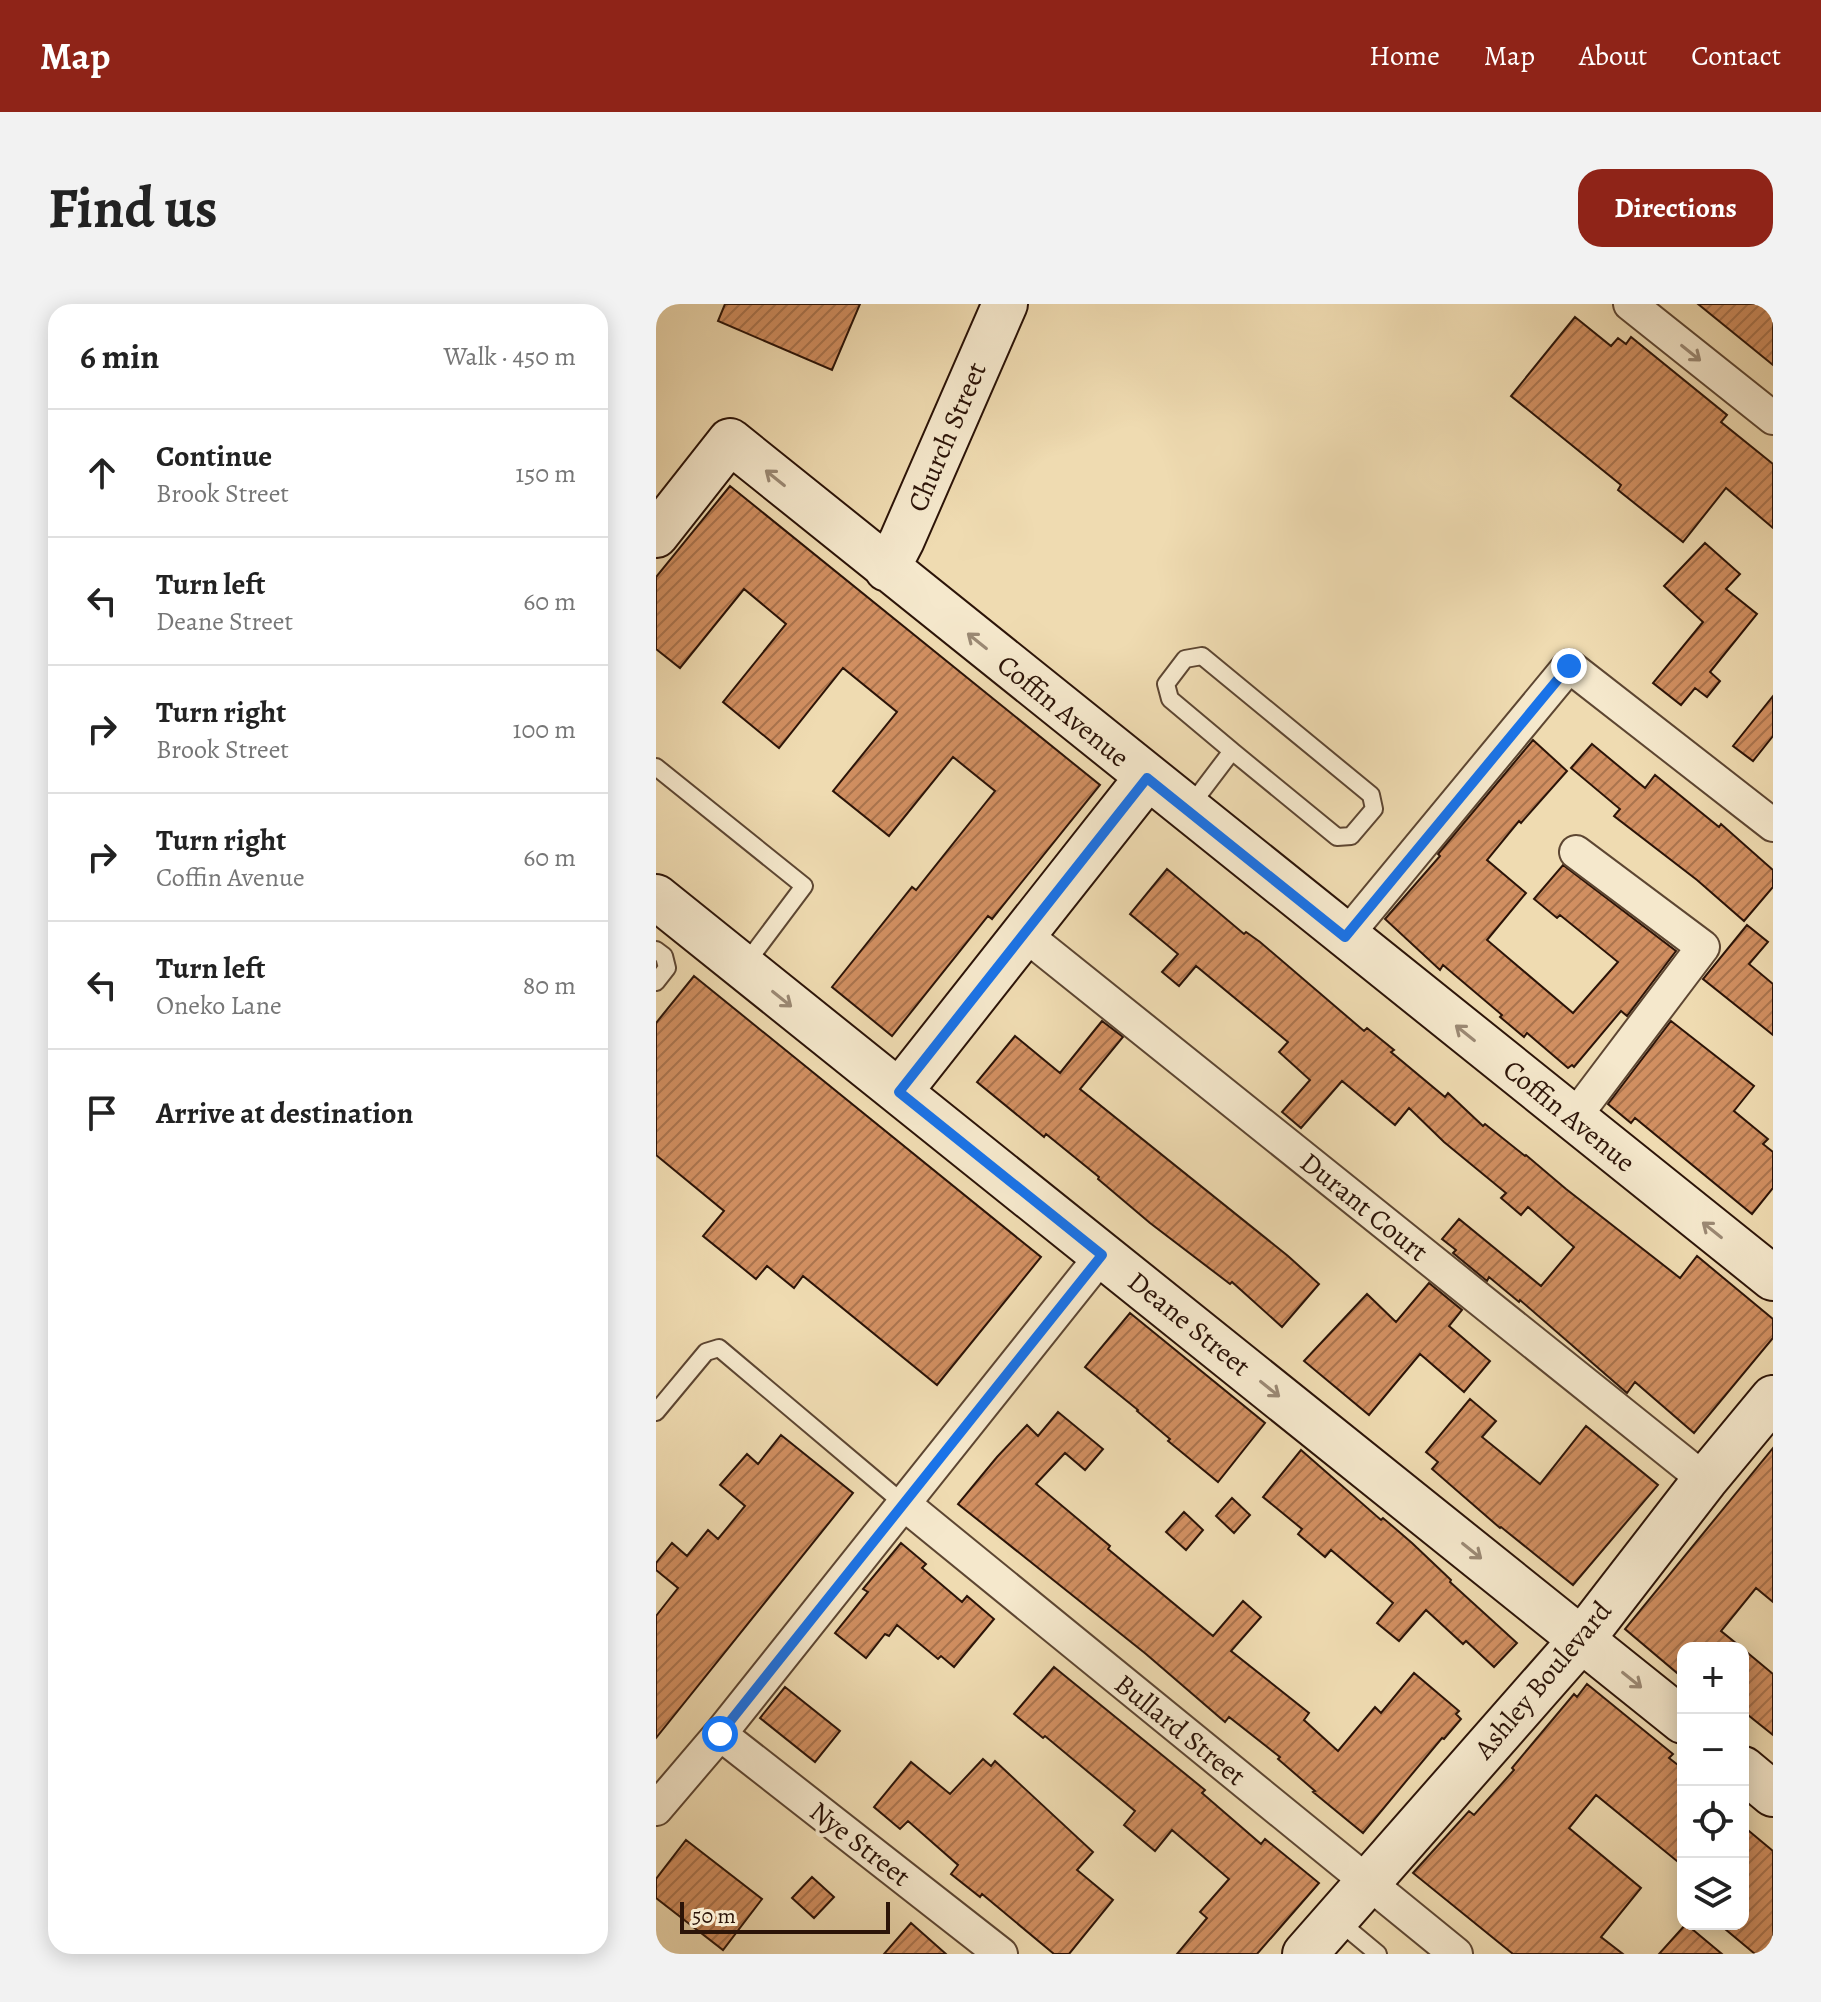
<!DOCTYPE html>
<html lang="en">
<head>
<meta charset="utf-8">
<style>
	:root { --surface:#fff; --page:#f2f2f2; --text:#222; --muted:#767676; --line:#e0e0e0; --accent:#8f2418 }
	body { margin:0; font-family:Alegreya,serif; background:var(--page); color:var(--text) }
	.controls { position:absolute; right:24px; bottom:24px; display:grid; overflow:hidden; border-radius:16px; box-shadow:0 4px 20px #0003 }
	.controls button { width:72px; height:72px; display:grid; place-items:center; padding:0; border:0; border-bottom:2px solid var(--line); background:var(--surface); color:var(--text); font:40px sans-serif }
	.scale { position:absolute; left:24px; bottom:20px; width:210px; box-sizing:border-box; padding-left:8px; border:4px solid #2c1408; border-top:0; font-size:22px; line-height:28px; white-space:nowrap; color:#2c1408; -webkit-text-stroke:6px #f5e8cc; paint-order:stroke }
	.stop { position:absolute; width:24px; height:24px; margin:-18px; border:6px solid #1a73e8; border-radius:50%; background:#fff }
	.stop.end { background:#1a73e8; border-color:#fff; box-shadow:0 2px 8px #0008 }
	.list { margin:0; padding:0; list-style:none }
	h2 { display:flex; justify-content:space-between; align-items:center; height:104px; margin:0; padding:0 32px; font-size:34px }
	h2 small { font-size:26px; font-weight:400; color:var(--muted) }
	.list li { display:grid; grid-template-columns:52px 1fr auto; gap:24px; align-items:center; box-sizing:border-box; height:128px; padding:0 32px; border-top:2px solid var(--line) }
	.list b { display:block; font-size:30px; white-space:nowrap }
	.list p { margin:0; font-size:26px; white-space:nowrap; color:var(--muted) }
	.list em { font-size:26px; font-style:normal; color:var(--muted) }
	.icon { flex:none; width:44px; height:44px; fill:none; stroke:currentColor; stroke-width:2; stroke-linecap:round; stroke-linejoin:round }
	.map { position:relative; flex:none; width:1117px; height:1650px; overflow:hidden; border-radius:24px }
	header { display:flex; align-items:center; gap:48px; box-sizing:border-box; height:112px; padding:0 40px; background:var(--accent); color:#fff }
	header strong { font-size:38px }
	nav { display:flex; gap:44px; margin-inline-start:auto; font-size:28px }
	.intro { display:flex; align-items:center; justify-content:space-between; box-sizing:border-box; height:192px; padding:0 48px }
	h1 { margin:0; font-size:56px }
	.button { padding:20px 36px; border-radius:24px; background:var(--accent); color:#fff; font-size:28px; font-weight:700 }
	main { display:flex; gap:48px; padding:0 48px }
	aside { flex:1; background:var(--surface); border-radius:24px; box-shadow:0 4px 20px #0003 }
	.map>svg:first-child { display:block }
	.building { fill:url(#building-hatch); stroke:#2c1408; stroke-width:2 }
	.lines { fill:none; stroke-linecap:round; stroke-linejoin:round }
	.lane-casing { stroke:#5d4632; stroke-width:20 }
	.street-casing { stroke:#5d4632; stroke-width:36 }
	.secondary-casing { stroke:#2c1408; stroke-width:48 }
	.lane { stroke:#f5e8cc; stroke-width:16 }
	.street { stroke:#f5e8cc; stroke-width:32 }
	.secondary { stroke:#f5e8cc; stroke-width:44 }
	.oneway { stroke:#9b8974 }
	.route { stroke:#1a73e8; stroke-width:10 }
	.labels { text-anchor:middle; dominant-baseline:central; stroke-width:8; stroke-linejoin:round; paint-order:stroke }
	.street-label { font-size:28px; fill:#2c1408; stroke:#f5e8cc }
</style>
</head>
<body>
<header>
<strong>Map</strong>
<nav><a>Home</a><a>Map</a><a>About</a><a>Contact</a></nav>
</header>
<div class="intro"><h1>Find us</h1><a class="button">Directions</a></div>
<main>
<aside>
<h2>6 min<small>Walk · 450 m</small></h2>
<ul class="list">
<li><svg class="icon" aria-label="ahead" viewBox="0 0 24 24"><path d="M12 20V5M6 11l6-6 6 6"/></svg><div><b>Continue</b><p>Brook Street</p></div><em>150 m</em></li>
<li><svg class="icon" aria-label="left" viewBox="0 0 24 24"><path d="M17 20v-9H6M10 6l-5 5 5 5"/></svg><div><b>Turn left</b><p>Deane Street</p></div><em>60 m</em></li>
<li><svg class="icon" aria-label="right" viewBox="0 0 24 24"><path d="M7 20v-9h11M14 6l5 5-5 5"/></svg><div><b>Turn right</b><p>Brook Street</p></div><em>100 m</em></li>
<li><svg class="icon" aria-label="right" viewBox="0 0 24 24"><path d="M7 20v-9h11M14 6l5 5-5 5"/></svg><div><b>Turn right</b><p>Coffin Avenue</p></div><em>60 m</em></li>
<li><svg class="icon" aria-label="left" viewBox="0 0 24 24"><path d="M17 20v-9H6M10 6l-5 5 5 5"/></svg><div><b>Turn left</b><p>Oneko Lane</p></div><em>80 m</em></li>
<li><svg class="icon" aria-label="arrive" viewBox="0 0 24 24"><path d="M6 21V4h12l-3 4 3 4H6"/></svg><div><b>Arrive at destination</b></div></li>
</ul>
</aside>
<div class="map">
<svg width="1117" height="1650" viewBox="0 0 1117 1650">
	<defs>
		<pattern id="building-hatch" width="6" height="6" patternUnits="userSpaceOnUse" patternTransform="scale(2)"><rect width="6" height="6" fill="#d18f61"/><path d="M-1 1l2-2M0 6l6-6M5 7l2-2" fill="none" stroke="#aa744e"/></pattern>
	</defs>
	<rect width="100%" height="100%" fill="#efdbb1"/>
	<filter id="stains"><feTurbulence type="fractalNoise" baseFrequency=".0025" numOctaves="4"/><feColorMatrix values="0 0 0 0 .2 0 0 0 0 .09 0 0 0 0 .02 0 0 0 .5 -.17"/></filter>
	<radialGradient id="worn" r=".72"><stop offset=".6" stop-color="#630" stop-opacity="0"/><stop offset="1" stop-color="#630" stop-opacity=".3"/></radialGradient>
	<path class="building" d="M69,0H204L176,66L62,17Z
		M1042,0H1117V61Z
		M919,13L955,42L962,34L970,40L975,33L1071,111L1065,118L1117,160V224L1070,184L1027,238L962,186L965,181L855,92Z
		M74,182L444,481L336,615L332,612L236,732L176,683L256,583L260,586L339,487L297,453L233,532L177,487L241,408L187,364L123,444L67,398L130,320L88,285L24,364L0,345V273Z
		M1049,239L1084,270L1070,285L1101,310L1054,368L1064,377L1051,393L1039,384L1025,401L997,379L1047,318L1008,282Z
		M1117,392V432L1097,457L1077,442Z
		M877,436L911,467L865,519L863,517L831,556L870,589L831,636L917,709L962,658L904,611L901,614L878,595L907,561L1020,647L971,712L965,707L918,763L916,761L912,764L871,729L868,733L844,713L846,711L787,661L784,666L729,615L784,552L782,550Z
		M936,440L989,484L999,471L1063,523L1065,520L1117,566V583L1088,617L1041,576L958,512L964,505L915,464Z
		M511,565L588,630L590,628L604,638L708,727L711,724L738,746L735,748L789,793L792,789L827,822L829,820L869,852L870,851L910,885L1024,974L1041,952L1117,1015V1034L1038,1129L979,1078L971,1089L864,996L863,998L833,973L831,977L797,949L800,946L786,935L803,915L885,982L918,943L872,903L865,911L845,894L850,889L788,838L753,804L739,821L686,777L645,824L626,808L654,776L623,748L632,738L540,662L523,682L506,668L522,650L474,610Z
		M1091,621L1112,638L1093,660L1117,680V731L1047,675Z
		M38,672L385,953L281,1081L147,972L138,984L111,962L100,975L47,932L68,907L0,851V719Z
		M446,717L467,733L424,785L632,952L663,980L626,1023L576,978L574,980L494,919L442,875L443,873L390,830L388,833L321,778L359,732L404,769Z
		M1015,717L1098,782L1078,807L1112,835L1107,840L1117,848V884L1096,910L979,814L975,819L952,800Z
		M773,979L806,1006L793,1022L834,1057L808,1088L764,1050L713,1111L648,1057L711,990L740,1018Z
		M474,1009L609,1119L562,1178L512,1137L514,1135L481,1107L482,1106L429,1063Z
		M814,1095L840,1117L826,1133L884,1180L930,1122L1002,1181L917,1281L845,1223L844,1224L776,1165L782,1158L770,1148Z
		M402,1108L447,1145L429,1166L409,1149L380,1180L454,1242L452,1245L557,1332L587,1297L605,1313L575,1347L653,1409L648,1416L682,1447L719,1403L725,1409L758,1369L803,1407L800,1410L805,1415L788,1435L786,1434L707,1529L657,1488L659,1487L622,1455L624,1453L573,1413L569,1418L490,1350L302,1200L341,1153L371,1121L382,1132Z
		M125,1131L197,1189L0,1434V1312L22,1284L0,1266V1259L16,1239L31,1252L52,1226L62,1235L89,1202L64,1181L91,1150L102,1160Z
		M1117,1144V1298L1100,1284L1065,1327L1086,1344H1027V1374L969,1325Z
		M645,1146L725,1216L727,1214L756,1239L795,1276L794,1278L861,1339L838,1363L810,1337L807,1340L770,1306L743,1337L721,1319L737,1299L675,1246L669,1253L642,1230L646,1225L607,1193Z
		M576,1194L594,1211L578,1229L560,1212Z
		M528,1208L547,1226L530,1246L510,1228Z
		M245,1239L270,1260L266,1264L306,1298L311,1292L338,1315L298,1363L285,1352L282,1355L241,1321L233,1332L229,1330L210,1354L179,1329L212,1288L207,1285Z
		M1087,1345L1117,1370V1431L1087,1407Z
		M398,1363L549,1486L546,1489L605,1540L609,1535L663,1579L601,1650H521L551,1614L544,1608L573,1575L516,1526L499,1547L468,1521L479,1507L389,1432L387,1434L358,1410Z
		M931,1380L1017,1450L1013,1454L1027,1465V1562L940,1491L913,1524L985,1584L945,1633L967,1650H857L757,1569L813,1507L818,1511L858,1466L856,1464L918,1390L921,1393Z
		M129,1383L184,1427L159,1458L104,1414Z
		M327,1455L335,1462L339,1457L437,1548L421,1566L457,1596L413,1650H398L326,1590L324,1593L295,1570L302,1561L252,1517L244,1525L218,1503L255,1458L294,1490Z
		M1087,1522L1117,1547V1650H1099L1063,1620H1087Z
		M30,1536L106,1595L67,1646L0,1594V1575Z
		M156,1573L178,1593L158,1614L136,1594Z
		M255,1619L290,1650H228Z
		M1030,1620L1066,1650H1003Z"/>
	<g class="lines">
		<defs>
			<path id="lane" d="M0,463L148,582L88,662
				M532,505L576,447L514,395L510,380L529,355L546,352L715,491L718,505L695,532L681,533L576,447
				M0,646L8,652L11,664L0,678
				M0,1108L50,1048L63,1044L248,1200
				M680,1615L722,1650"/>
			<path id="street" d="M974,0L1117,114
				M367,629L1049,1176
				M689,633L913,362L1117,521
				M917,815L1047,643L920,548
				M248,1200L800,1650
				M64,1430L345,1650
				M0,1505L64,1430L446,951"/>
			<path id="secondary" d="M0,231L74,137L1117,974
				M231,265L246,236L349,0
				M0,593L1027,1417
				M243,788L491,474
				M1087,1465L1117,1490
				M649,1650L926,1335L1049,1176L1117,1094"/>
		</defs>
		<use href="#lane" class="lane-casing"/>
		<use href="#street" class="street-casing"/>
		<use href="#secondary" class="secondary-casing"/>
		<use href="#lane" class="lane"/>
		<use href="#street" class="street"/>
		<use href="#secondary" class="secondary"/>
	</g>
	<defs><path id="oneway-shaft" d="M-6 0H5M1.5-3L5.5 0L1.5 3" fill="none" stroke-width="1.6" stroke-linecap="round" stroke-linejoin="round" transform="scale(2)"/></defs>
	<g class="oneway">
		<use href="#oneway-shaft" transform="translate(1035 49) rotate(39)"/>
		<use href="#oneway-shaft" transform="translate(119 174) rotate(-141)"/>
		<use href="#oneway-shaft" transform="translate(321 337) rotate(-141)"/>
		<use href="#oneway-shaft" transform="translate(126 695) rotate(39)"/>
		<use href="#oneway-shaft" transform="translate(809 729) rotate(-141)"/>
		<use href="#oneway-shaft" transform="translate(1056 926) rotate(-141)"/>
		<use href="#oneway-shaft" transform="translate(614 1085) rotate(39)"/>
		<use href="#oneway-shaft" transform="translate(816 1247) rotate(39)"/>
		<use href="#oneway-shaft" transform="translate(976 1376) rotate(39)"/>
	</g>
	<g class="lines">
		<path class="route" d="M64,1430L446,951L243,788L491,474L689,633L913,362"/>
	</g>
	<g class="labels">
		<g class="street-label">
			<text transform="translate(291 133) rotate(-67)">Church Street</text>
			<text transform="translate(407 407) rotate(39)">Coffin Avenue</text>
			<text transform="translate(913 812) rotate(39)">Coffin Avenue</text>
			<text transform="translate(708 903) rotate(39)">Durant Court</text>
			<text transform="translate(533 1020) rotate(39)">Deane Street</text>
			<text transform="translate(887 1376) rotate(-50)">Ashley Boulevard</text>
			<text transform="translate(524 1426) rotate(39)">Bullard Street</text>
			<text transform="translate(204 1540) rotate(38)">Nye Street</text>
		</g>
	</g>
	<rect width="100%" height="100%" filter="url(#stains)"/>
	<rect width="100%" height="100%" fill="url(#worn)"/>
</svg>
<div class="controls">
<button>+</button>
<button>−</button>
<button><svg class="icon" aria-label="locate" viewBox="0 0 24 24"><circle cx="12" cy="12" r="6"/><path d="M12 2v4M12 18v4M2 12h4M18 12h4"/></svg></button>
<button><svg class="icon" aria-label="layers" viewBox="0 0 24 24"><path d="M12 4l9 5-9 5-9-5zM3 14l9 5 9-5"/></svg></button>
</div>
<div class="scale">50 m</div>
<div class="stop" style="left:64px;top:1430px"></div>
<div class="stop end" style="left:913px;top:362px"></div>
</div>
</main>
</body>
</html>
